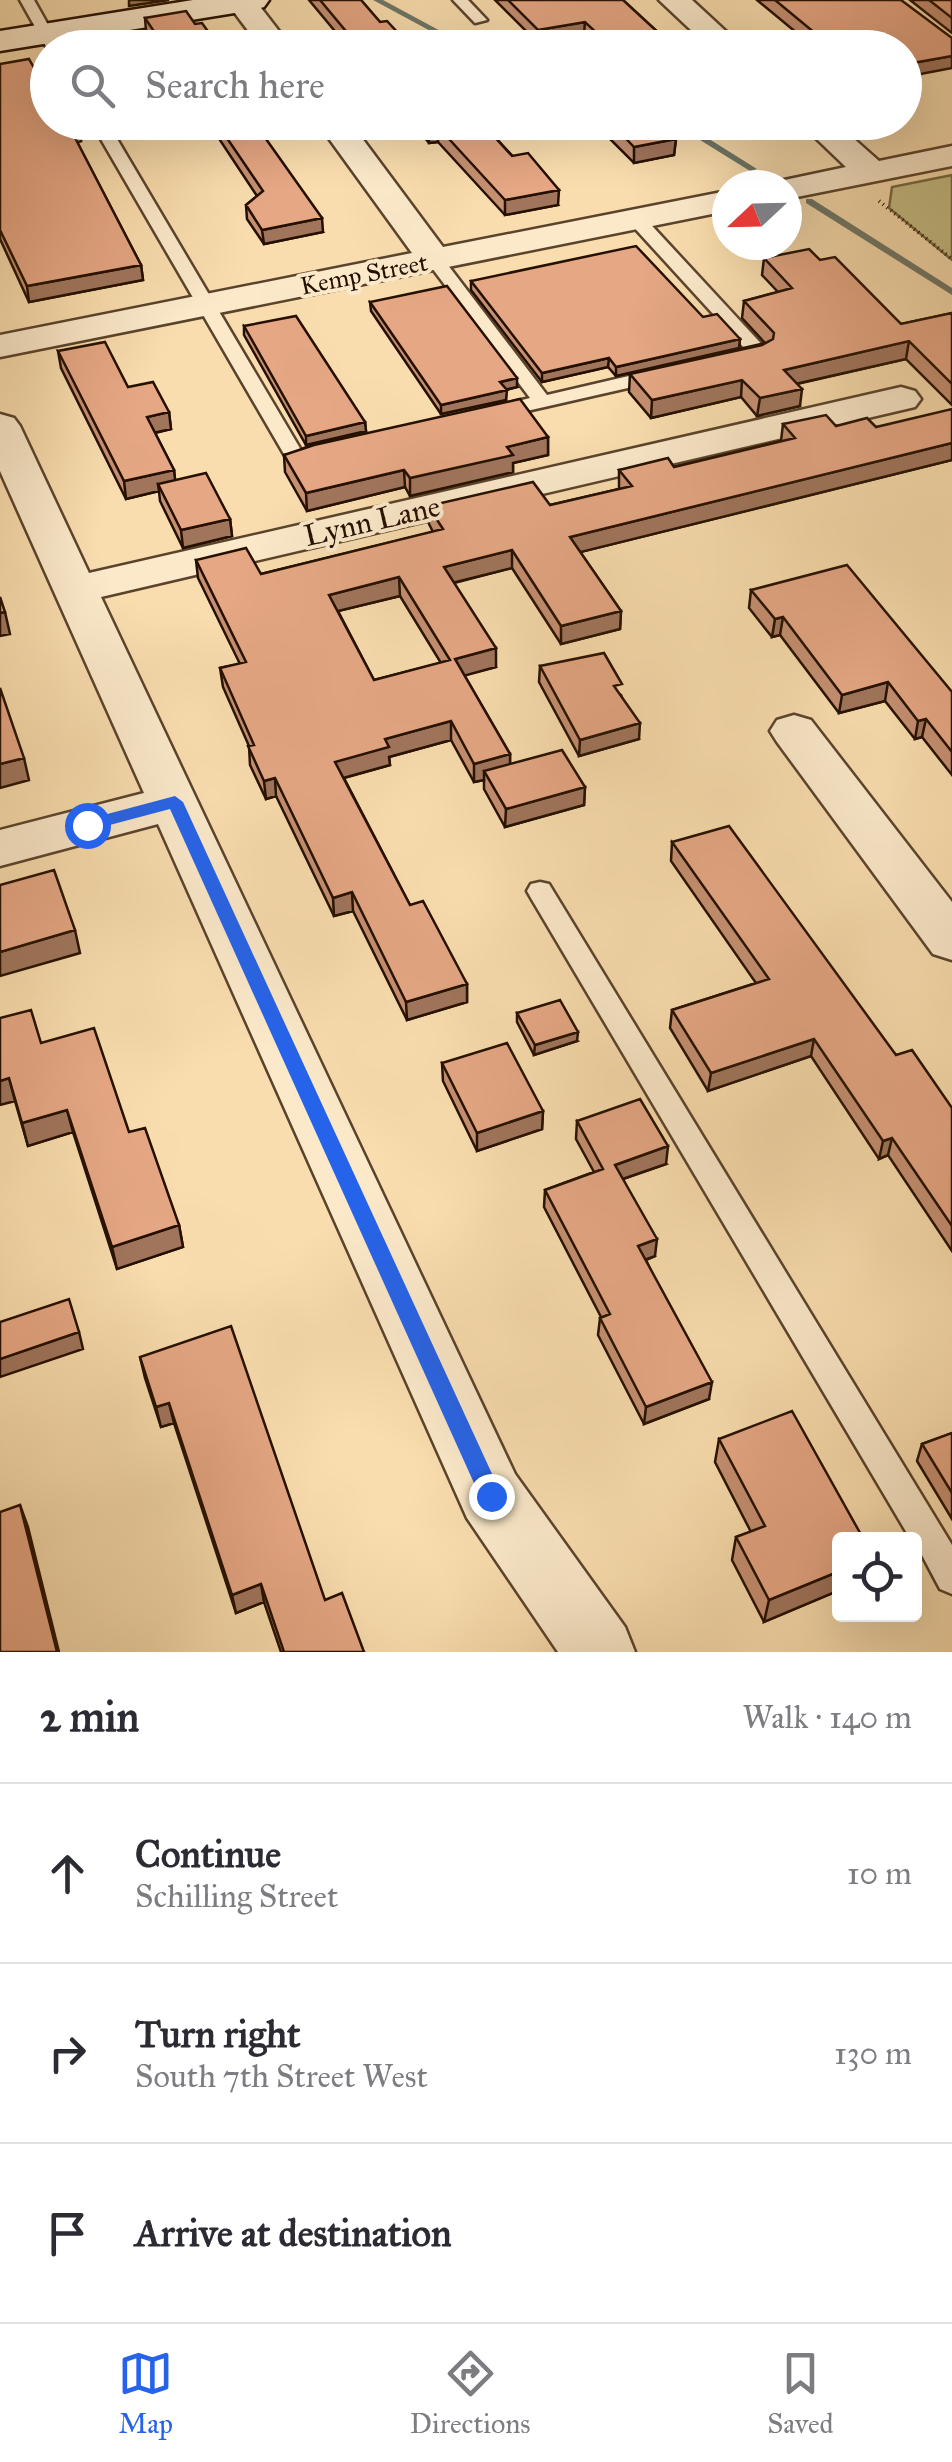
<!DOCTYPE html>
<html lang="en">
<head>
<meta charset="utf-8">
<style>
	:root { --surface:#fff; --page:#f7f7f7; --text:#2b2b33; --muted:#7c7c81; --line:#e1e1e2; --accent:#2563eb }
	body { margin:0; font-family:"IM FELL Great Primer",serif; background:var(--page); color:var(--text) }
	.controls { position:absolute; right:30px; bottom:30px; display:grid; overflow:hidden; border-radius:10px; box-shadow:0 10px 40px #0002 }
	.controls button { width:90px; height:90px; display:grid; place-items:center; padding:0; border:0; border-bottom:2px solid var(--line); background:var(--surface); color:var(--text); font:50px sans-serif }
	.compass { position:absolute; left:712px; top:170px; width:90px; height:90px; border-radius:50%; background:var(--surface); box-shadow:0 10px 40px #0002; rotate:248deg }
	.stop { position:absolute; width:30px; height:30px; margin:-22px; border:8px solid #2563eb; border-radius:50%; background:#fff }
	.stop.end { background:#2563eb; border-color:#fff; box-shadow:0 2px 10px #0008 }
	.list { margin:0; padding:0; list-style:none }
	h2 { display:flex; justify-content:space-between; align-items:center; height:130px; margin:0; padding:0 40px; font-size:42px }
	h2 small { font-size:32px; font-weight:400; color:var(--muted) }
	.list li { display:grid; grid-template-columns:65px 1fr auto; gap:30px; align-items:center; box-sizing:border-box; height:180px; padding:0 40px; border-top:2px solid var(--line) }
	.list b { display:block; font-size:38px; white-space:nowrap }
	.list p { margin:0; font-size:32px; white-space:nowrap; color:var(--muted) }
	.list em { font-size:32px; font-style:normal; color:var(--muted) }
	.icon { flex:none; width:55px; height:55px; fill:none; stroke:currentColor; stroke-width:2; stroke-linecap:round; stroke-linejoin:round }
	.map { position:relative; flex:none; width:952px; height:1652px; overflow:hidden }
	.search { position:absolute; background:var(--surface); box-shadow:0 10px 40px #0002; left:30px; right:30px; top:30px; height:110px; display:flex; align-items:center; gap:25px; box-sizing:border-box; padding:0 35px; border-radius:55px; color:var(--muted); font-size:38px }
	.sheet { height:670px; background:var(--surface) }
	nav { display:flex; justify-content:space-around; align-items:center; box-sizing:border-box; height:140px; border-top:2px solid var(--line); background:var(--surface); font-size:28px; color:var(--muted) }
	nav a { display:grid; justify-items:center; gap:5px }
	nav .on { color:var(--accent) }
	.map>svg:first-child { display:block }
	.green { fill:#c5bf85; stroke:#756842; stroke-width:2.5 }
	.lines { fill:none; stroke-linecap:round; stroke-linejoin:round }
	.stream { fill:#6e7769; fill-rule:evenodd }
	.lane-casing { stroke:#5a432c; stroke-width:5 }
	.street-casing { stroke:#5a432c; stroke-width:5 }
	.secondary-casing { stroke:#251000; stroke-width:5 }
	.path { stroke:#251000; stroke-width:4; stroke-dasharray:1 4; stroke-linecap:butt }
	.lane { fill:#fbe9ca; fill-rule:evenodd }
	.street { fill:#fbe9ca; fill-rule:evenodd }
	.secondary { fill:#fbe9ca; fill-rule:evenodd }
	.wall { fill:#c59072; stroke:#251000; stroke-width:2.5; fill-rule:evenodd }
	.shaded-wall { fill:#a0755c; stroke:#251000; stroke-width:2.5 }
	.building { fill:#e5a784; stroke:#251000; stroke-width:2.5; fill-rule:evenodd }
	.route { fill:#2563eb }
	.labels { text-anchor:middle; dominant-baseline:central; stroke-width:8; stroke-linejoin:round; paint-order:stroke }
	.far-street-label { font-size:25px; fill:#251000; stroke:#fbe9ca }
	.street-label { font-size:30px; fill:#251000; stroke:#fbe9ca }
</style>
</head>
<body>
<div class="map">
<svg width="952" height="1652" viewBox="0 0 952 1652">
	<rect width="100%" height="100%" fill="#f9ddae"/>
	<filter id="stains"><feTurbulence type="fractalNoise" baseFrequency=".002" numOctaves="4"/><feColorMatrix values="0 0 0 0 .2 0 0 0 0 .09 0 0 0 0 .02 0 0 0 .5 -.17"/></filter>
	<radialGradient id="worn" r=".72"><stop offset=".6" stop-color="#630" stop-opacity="0"/><stop offset="1" stop-color="#630" stop-opacity=".3"/></radialGradient>
	<path class="green" d="M952,175V260L889,208L892,187Z"/>
	<g class="lines">
		<path class="stream" d="M373,0H383L472,48H462Z
			M671,122H682L757,169L750,171Z
			M806,199H812L952,288V295L806,203Z"/>
		<defs>
			<path id="lane" d="M20,0H34L61,48L48,50Z
				M453,0H468L487,20L475,23Z
				M91,122H107L301,450L321,445L331,451L328,455L288,461Z
				M636,214L642,215L766,349V357L729,362V354L746,350L630,223V215Z
				M435,255L441,256L547,395L663,368L673,374L663,380L492,419L485,417V409L530,398L426,260Z
				M540,882L549,884L952,1545V1594L940,1589L914,1540H911L531,898L527,891L531,884Z"/>
			<path id="street" d="M225,0H255L292,48H261Z
				M659,0H692L744,48H710Z
				M317,122H350L443,247L727,191V211L0,357V335L412,253Z
				M799,122H835L879,161L952,146V166L787,199V185H773L775,182L846,167Z
				M901,387L915,391L921,399L915,407L101,597L515,1474L625,1627L635,1652H558L467,1518L158,824L0,866V830L144,793L0,471V414L14,418L20,426L89,573Z
				M794,715L811,720L952,902V960L933,954L777,742L770,731L777,720Z"/>
			<path id="secondary" d="M193,0H269L264,7L253,10L0,51V31Z"/>
		</defs>
		<use href="#lane" class="lane-casing"/>
		<use href="#street" class="street-casing"/>
		<use href="#secondary" class="secondary-casing"/>
		<path class="path" d="M879,201L952,259"/>
		<use href="#lane" class="lane"/>
		<use href="#street" class="street"/>
		<use href="#secondary" class="secondary"/>
	</g>
	<path class="wall" d="M309,0H361L380,22L412,48H349Z
		M495,0H623L675,48H598L584,34L537,42Z
		M757,0H901L910,76V82L904,83V48H815Z
		M910,0H952V33Z
		M145,18L195,24L220,48H157L146,31Z
		M0,64L37,73L77,123L79,127L81,141L77,142L141,265L143,280L29,302L0,239Z
		M208,122H254L323,232L264,244L247,219L246,205L257,196Z
		M412,122H481L558,205L505,215L438,142L429,143Z
		M603,122H658L676,139L674,155L634,163L603,132Z
		M764,258L820,260L901,324L952,313V405L906,359L797,384L800,406L757,416L741,397L651,418L629,392L630,374L765,343L742,318L744,301L778,292L762,275Z
		M471,281L703,317L740,339L739,348L616,376L608,367L542,382L471,290Z
		M370,302L517,387L506,390V400L441,414L371,311Z
		M244,326L365,422L366,431L306,445L244,335Z
		M58,351L128,387L169,412L171,429L155,433L174,470L175,480L230,519L232,536L183,548L160,501L159,491L126,499L61,368Z
		M783,424L876,427L952,460L580,552L621,611L620,629L561,644L512,568L454,583L496,667L464,675L510,754V764L585,787L584,805L505,827L484,789V780L474,782L451,740L389,757L390,765L344,778L410,905L467,984V1002L407,1020L353,911L334,916L276,796L266,799L250,765L249,746L223,687L220,668L240,664L198,578L196,560L261,574L433,532L429,524L428,506L550,505L619,489V470L674,467L781,441ZM400,596L441,663L374,680L338,611Z
		M548,437V455L513,463V472L410,496L405,487L307,511L285,472L284,455Z
		M751,590L952,692V775L922,737L915,739L885,701L839,713L780,635L772,637L749,608Z
		M540,666L621,695L639,739L579,756L539,682Z
		M672,842L952,1108V1251L888,1155L879,1159L811,1056L708,1091L670,1028L672,1010L756,983L671,861Z
		M517,1013L577,1041L534,1055L517,1022Z
		M41,1043L129,1132L179,1225L183,1247L117,1269L73,1132L28,1146L15,1101Z
		M442,1063L543,1111L542,1129L477,1151L443,1081Z
		M577,1121L666,1164L623,1179L655,1256L646,1260L709,1399L644,1424L598,1335L600,1318L601,1317L544,1207L545,1190L594,1172L576,1139Z
		M140,1357L325,1600L364,1652H281L264,1602L236,1613L174,1423L161,1427L145,1378Z
		M952,1433V1519L917,1461L922,1444Z
		M719,1439L840,1540V1590L764,1622L732,1560L736,1537L751,1532L715,1462Z"/>
	<path class="shaded-wall" d="M129,0H169L129,6Z
		M585,22L584,34L537,42L538,30Z
		M612,36L611,48H602V38Z
		M952,56V68L910,76V82L904,83V70L907,64Z
		M79,127L81,141L73,143L70,128Z
		M438,127V142L429,143V128Z
		M676,139L674,155L634,163V147Z
		M559,190L558,205L505,215V200Z
		M322,218L323,232L264,244L262,230Z
		M141,265L143,280L29,302L27,286Z
		M740,339L739,348L616,376V367Z
		M909,341L906,359L782,387L784,370Z
		M609,358L608,367L542,382V373Z
		M517,378V387L500,391V382Z
		M742,380L741,397L651,418L652,400Z
		M802,389L800,406L757,416L760,398Z
		M507,390L506,400L441,414V405Z
		M169,412L171,429L149,434L147,417Z
		M365,422L366,431L306,445V436Z
		M548,437V455L513,463V472L410,496V478L507,447Z
		M952,443V460L569,555L570,537Z
		M174,470L176,487L158,484L159,491L126,499L124,481Z
		M404,470L405,487L307,511L306,493Z
		M230,519L232,536L183,548L181,530Z
		M512,550V568L444,585V567Z
		M399,577L400,596L330,613L329,595Z
		M621,611L620,629L561,644V626Z
		M5,612L10,634L0,636V613Z
		M783,617L780,635L772,637L775,619Z
		M496,648V667L456,678L455,659Z
		M888,682L885,701L839,713L842,695Z
		M926,719L922,737L915,739L918,721Z
		M451,721V740L389,757L390,765L336,780L335,762L385,739Z
		M640,723L639,739L579,756L580,740Z
		M510,754V773L484,771V780L474,782V764Z
		M24,758L29,780L0,788V764Z
		M275,778L276,796L266,799L264,781Z
		M585,787L584,805L505,827L506,809Z
		M352,892L353,911L334,916L333,898Z
		M75,930L80,953L0,976V952Z
		M467,984V1002L407,1020L406,1002Z
		M578,1032L577,1041L534,1055L535,1045Z
		M814,1039L811,1056L708,1091L711,1073Z
		M9,1078L15,1101L0,1105V1081Z
		M67,1110L73,1132L28,1146L22,1123Z
		M543,1111L542,1129L477,1151V1133Z
		M892,1138L888,1155L879,1159L883,1141Z
		M668,1146L666,1164L614,1182L615,1165Z
		M179,1225L183,1247L117,1269L112,1247Z
		M657,1239L655,1256L637,1263L638,1246Z
		M79,1332L83,1349L0,1377V1359Z
		M712,1382L709,1399L644,1424L646,1407Z
		M169,1403L174,1423L161,1427L156,1407Z
		M20,1505L28,1527L59,1652H57Z
		M840,1571V1590L764,1622L769,1600Z
		M261,1584L264,1602L236,1613L232,1595Z"/>
	<path class="building" d="M320,0H361L380,22L387,21L412,48H360Z
		M508,0H623L675,48H623L612,36L602,38L585,22L538,30Z
		M775,0H901L952,38V56L907,64L912,68L904,70V48H833Z
		M929,0H952V18Z
		M186,11L195,24L202,23L220,48H165L145,18Z
		M29,59L37,73L48,70V122H77L79,127L70,128L141,265L27,286L0,230V64Z
		M216,122H254L322,218L262,230L246,205L263,191Z
		M424,122H481L512,156L528,153L559,190L505,200L438,127L429,128Z
		M610,122H658L676,139L634,147Z
		M636,246L703,317L717,314L740,339L616,367L609,358L542,373L471,281Z
		M809,249L820,260L835,257L901,324L952,313V384L909,341L784,370L802,389L760,398L742,380L652,400L630,374L762,345L773,339L774,333L744,301L792,288L764,258Z
		M447,286L517,378L500,382L507,390L441,405L370,302Z
		M296,316L365,422L306,436L244,326Z
		M105,342L128,387L153,382L169,412L147,417L174,470L124,481L58,351Z
		M520,399L548,437L507,447L513,455L410,478L404,470L306,493L284,455L314,445Z
		M952,409V443L570,537L621,611L561,626L512,550L444,567L496,648L455,659L510,754L474,764L451,721L385,739L389,747L335,762L410,905L423,901L467,984L406,1002L352,892L333,898L275,778L264,781L248,746L254,745L220,668L246,662L196,560L246,548L261,574L443,529L428,506L533,482L550,505L632,486L619,470L668,458L674,467L795,438L783,424L826,415L836,426L867,418L876,427ZM399,577L450,660L374,680L329,595Z
		M206,473L230,519L181,530L158,484Z
		M847,565L952,692V752L926,719L918,721L888,682L842,695L783,617L775,619L751,590Z
		M0,597L5,612L0,613Z
		M604,653L622,684L614,686L640,723L580,740L540,666Z
		M0,688L24,758L0,764Z
		M562,750L585,787L506,809L484,771Z
		M729,826L896,1055L912,1050L952,1108V1226L892,1138L883,1141L814,1039L711,1073L672,1010L769,979L672,842Z
		M54,870L75,930L0,952V885Z
		M560,1000L578,1032L535,1045L517,1013Z
		M31,1010L41,1043L94,1028L129,1132L145,1128L179,1225L112,1247L67,1110L22,1123L9,1078L0,1081V1018Z
		M507,1043L543,1111L477,1133L442,1063Z
		M640,1099L668,1146L615,1165L657,1239L638,1246L712,1382L646,1407L600,1318L610,1314L545,1190L603,1169L577,1121Z
		M69,1299L79,1332L0,1359V1322Z
		M231,1326L325,1600L342,1593L364,1652H284L261,1584L232,1595L169,1403L156,1407L140,1357Z
		M792,1411L864,1540H840V1571L769,1600L736,1537L765,1526L719,1439Z
		M952,1433V1493L922,1444Z
		M20,1505L57,1652H0V1512Z"/>
	<path class="route" d="M175,796L183,802L499,1489L502,1496L499,1503H483L170,809L87,831L79,825L81,821Z"/>
	<g class="labels">
		<g class="far-street-label">
			<text transform="translate(364 274) rotate(-11)">Kemp Street</text>
		</g>
		<g class="street-label">
			<text transform="translate(372 521) rotate(-13)">Lynn Lane</text>
		</g>
	</g>
	<rect width="100%" height="100%" filter="url(#stains)"/>
	<rect width="100%" height="100%" fill="url(#worn)"/>
</svg>
<div class="controls">
<button><svg class="icon" aria-label="locate" viewBox="0 0 24 24"><circle cx="12" cy="12" r="6"/><path d="M12 2v4M12 18v4M2 12h4M18 12h4"/></svg></button>
</div>
<svg class="compass" viewBox="-18 -18 36 36"><path d="M0-13l5 13h-10z" fill="#e53935"/><path d="M0 13l5-13h-10z" fill="#7c7c81"/></svg>
<div class="stop" style="left:87px;top:825px"></div>
<div class="stop end" style="left:491px;top:1496px"></div>
<div class="search"><svg class="icon" aria-label="search" viewBox="0 0 24 24"><circle cx="10" cy="10" r="6"/><path d="M15 15l6 6"/></svg>Search here</div>
</div>
<section class="sheet">
<h2>2 min<small>Walk · 140 m</small></h2>
<ul class="list">
<li><svg class="icon" aria-label="ahead" viewBox="0 0 24 24"><path d="M12 20V5M6 11l6-6 6 6"/></svg><div><b>Continue</b><p>Schilling Street</p></div><em>10 m</em></li>
<li><svg class="icon" aria-label="right" viewBox="0 0 24 24"><path d="M7 20v-9h11M14 6l5 5-5 5"/></svg><div><b>Turn right</b><p>South 7th Street West</p></div><em>130 m</em></li>
<li><svg class="icon" aria-label="arrive" viewBox="0 0 24 24"><path d="M6 21V4h12l-3 4 3 4H6"/></svg><div><b>Arrive at destination</b></div></li>
</ul>
</section>
<nav>
<a class="on"><svg class="icon" aria-label="map" viewBox="0 0 24 24"><path d="M3 6l6-2 6 2 6-2v14l-6 2-6-2-6 2zM9 4v14M15 6v14"/></svg>Map</a>
<a><svg class="icon" aria-label="directions" viewBox="0 0 24 24"><path d="M12 3l9 9-9 9-9-9zM9 14v-3h6M13 9l2 2-2 2"/></svg>Directions</a>
<a><svg class="icon" aria-label="saved" viewBox="0 0 24 24"><path d="M7 4h10v16l-5-4-5 4z"/></svg>Saved</a>
</nav>
</body>
</html>
